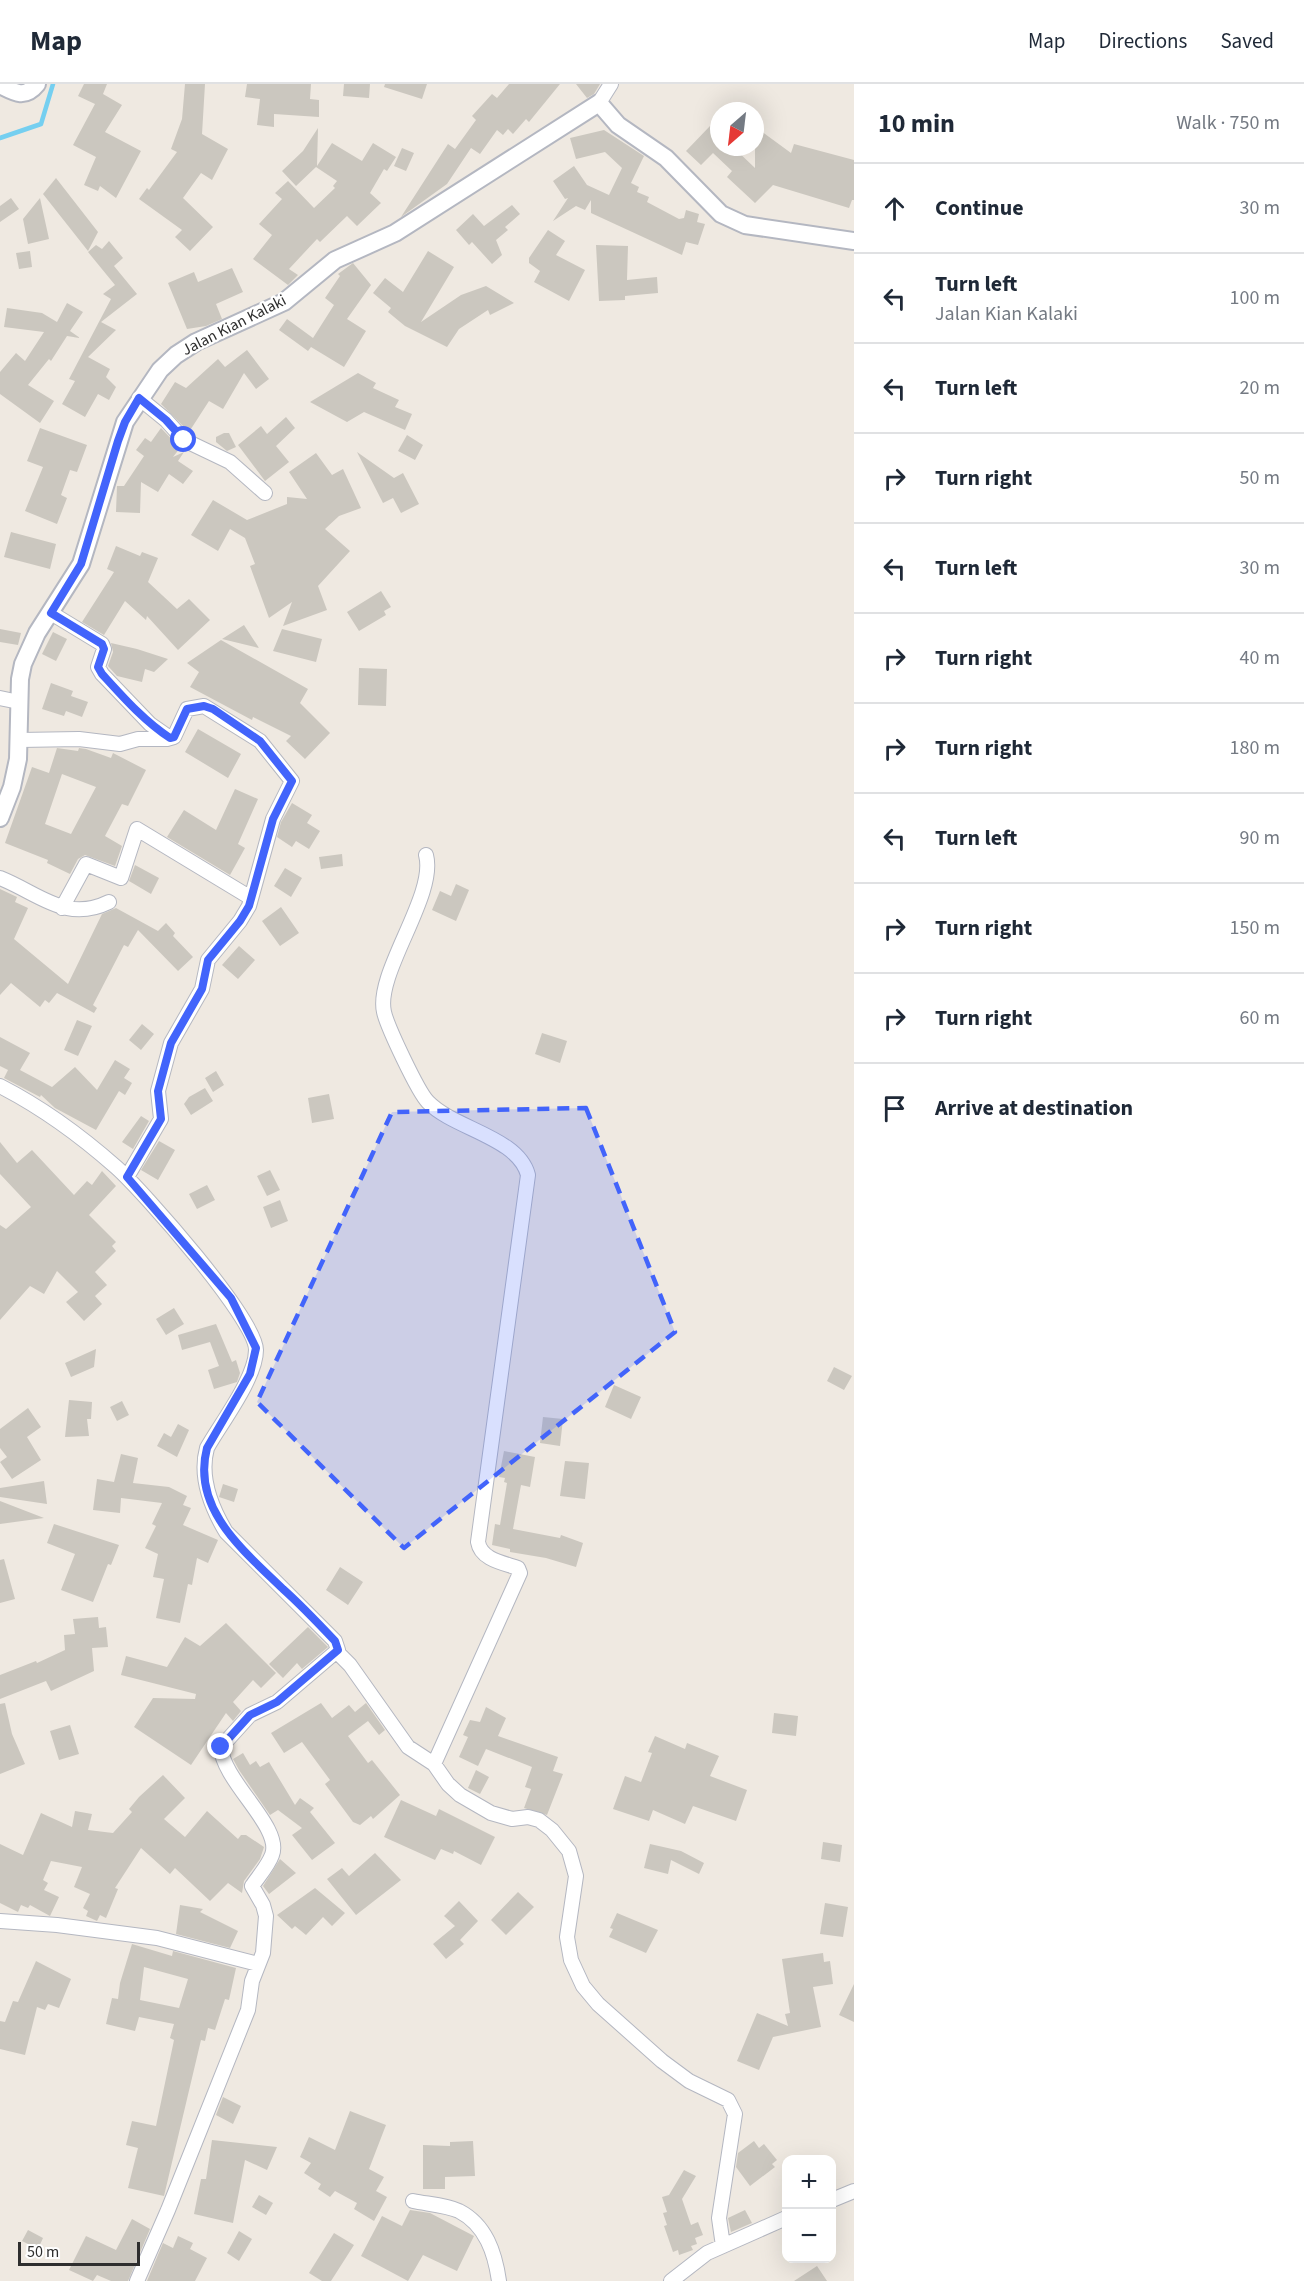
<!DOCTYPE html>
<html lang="en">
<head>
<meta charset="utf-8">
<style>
	:root { --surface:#fff; --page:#f2f2f3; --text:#1f2937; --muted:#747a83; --line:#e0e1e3 }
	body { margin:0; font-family:"Source Sans 3",sans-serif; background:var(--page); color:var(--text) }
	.controls { position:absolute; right:18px; bottom:18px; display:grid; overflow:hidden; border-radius:12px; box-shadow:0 6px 24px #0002 }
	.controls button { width:54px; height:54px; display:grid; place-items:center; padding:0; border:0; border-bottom:2px solid var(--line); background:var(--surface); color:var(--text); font:30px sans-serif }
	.compass { position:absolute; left:710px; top:18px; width:54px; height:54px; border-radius:50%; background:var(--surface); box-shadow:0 6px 24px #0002; rotate:208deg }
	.scale { position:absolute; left:18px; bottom:15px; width:122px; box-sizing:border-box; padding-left:6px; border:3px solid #2e2e2e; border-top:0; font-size:16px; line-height:21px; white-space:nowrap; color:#2e2e2e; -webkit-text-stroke:4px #fff; paint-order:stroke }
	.stop { position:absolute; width:18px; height:18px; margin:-14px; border:4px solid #4264fb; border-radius:50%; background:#fff }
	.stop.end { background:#4264fb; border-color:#fff; box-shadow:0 2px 6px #0008 }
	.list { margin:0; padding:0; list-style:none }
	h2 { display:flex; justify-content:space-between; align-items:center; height:78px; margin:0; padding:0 24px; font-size:26px }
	h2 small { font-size:20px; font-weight:400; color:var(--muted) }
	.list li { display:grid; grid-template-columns:39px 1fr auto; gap:18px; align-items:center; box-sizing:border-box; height:90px; padding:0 24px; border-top:2px solid var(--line) }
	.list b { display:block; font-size:22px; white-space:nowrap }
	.list p { margin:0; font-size:20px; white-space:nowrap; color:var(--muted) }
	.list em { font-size:20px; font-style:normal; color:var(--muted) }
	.icon { flex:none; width:33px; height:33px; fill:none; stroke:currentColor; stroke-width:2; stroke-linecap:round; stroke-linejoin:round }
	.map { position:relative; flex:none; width:854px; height:2197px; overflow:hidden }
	header { display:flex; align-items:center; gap:36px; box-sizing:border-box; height:84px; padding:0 30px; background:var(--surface); border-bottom:2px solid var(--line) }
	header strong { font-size:28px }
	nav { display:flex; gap:33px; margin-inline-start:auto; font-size:21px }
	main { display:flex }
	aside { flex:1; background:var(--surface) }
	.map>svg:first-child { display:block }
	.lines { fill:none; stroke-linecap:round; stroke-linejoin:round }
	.stream { stroke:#75cff0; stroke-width:4.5 }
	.building { fill:#cbc7bf; fill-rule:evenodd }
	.minor-casing { stroke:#b4b7c1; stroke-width:16 }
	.tertiary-casing { stroke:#b4b7c1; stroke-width:20 }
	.minor { stroke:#fff; stroke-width:14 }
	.tertiary { stroke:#fff; stroke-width:16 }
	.route { stroke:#4264fb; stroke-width:8 }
	.marked { fill:#4264fb; fill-opacity:0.2; stroke:#4264fb; stroke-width:4.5; stroke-dasharray:12 8; stroke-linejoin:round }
	.labels { text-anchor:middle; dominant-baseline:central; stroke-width:4.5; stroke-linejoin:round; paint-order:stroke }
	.street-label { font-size:16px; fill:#2e2e2e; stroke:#fff }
</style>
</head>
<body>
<header>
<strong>Map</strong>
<nav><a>Map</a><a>Directions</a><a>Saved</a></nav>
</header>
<main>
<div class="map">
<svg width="854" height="2197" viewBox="0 0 854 2197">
	<rect width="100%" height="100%" fill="#efe9e1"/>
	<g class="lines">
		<path class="stream" d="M0,54L41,40L53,0"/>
	</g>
	<path class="building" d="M84,0H107L103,10L122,21L105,48L141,67L116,114L100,102L98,107L84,101L96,73L73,61L95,20L78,12Z
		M185,0H205L202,50L228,65L212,96L201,89L183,114L213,143L190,167L175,153L182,146L139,115L147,104L149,106L177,68L171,65L182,35Z
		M247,0H311L310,15L319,16V33L274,30V43L257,41L260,15L245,13Z
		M344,0H370L369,14L343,12Z
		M385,0H427L422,15L384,3Z
		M509,0H560L529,38L526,35L513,50L508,45L503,51L497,46L480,70L471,64L447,100L401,133L448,60L455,65L476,36L472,32L492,10L497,14Z
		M576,0H600L594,10L587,14Z
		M710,42L719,50V63H733L755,84V55L761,47L791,69L794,60L854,76V116H852L849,124L773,101L755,119L727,93L732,87L713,69L701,81L686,67Z
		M318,44L317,82L332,59L362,77L373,59L396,73L387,87L384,85L370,109L381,119L357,142L347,132L320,158L317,155L289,185L298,191L288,201L253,175L272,151L259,140L282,115L275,109L288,97L314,124L335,104L333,102L337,97L316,83L296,102L282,87L303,67Z
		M604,46L644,72L631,99L639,103L637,108L649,113L647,118L679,135L684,134L686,126L699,130L697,138L705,140L698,161L686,158L682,171L591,129V116L585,126L576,122L553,137L568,114L565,115L553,97L574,82L587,101L609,111L622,84L605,68L576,75L570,54Z
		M402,64L414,69L406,87L394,82Z
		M56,94L98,148L88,167L43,110Z
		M11,114L19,125L0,138V122Z
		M40,114L49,155L28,160L23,135Z
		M512,121L520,130L505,143L508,146L496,156L502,171L492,180L472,158L469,161L456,146L473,130L484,142Z
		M548,146L565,157L556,171L585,186L569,217L534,198L540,187L529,179V174Z
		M109,157L123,174L114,182L137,210L101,238L116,246L88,273L110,285L106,293L116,303L109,316L98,310L85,333L62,320L75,297L69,295L111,215L103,210L115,201L88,168L96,161L102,165Z
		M596,161L628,162L627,196L657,193L658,209L625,212V216L599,217Z
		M30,167L32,183L19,185L16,169Z
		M428,167L454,183L421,238L461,211L486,202L514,219L490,231L488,226L459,245L447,263L405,242L388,228L391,224L373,209L385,194L403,208Z
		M353,179L371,201L347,235L366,247L344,283L311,263L308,267L279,246L287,235L313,254L334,221L325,214L340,192L338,190Z
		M232,184L243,208L216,220L222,235L206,242L187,245L168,199L194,188L198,198Z
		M67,219L83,228L70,247L80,254L67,252L51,277L49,275L28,301L54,317L40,339L0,310V288L16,269L25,277L44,248L4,243L7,224L42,229L57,238Z
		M247,266L269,295L256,305L244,289L223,325L209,317L189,348L161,320L175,298L186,304L218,275L225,283Z
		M358,289L376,299L373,304L399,316L395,323L412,330L405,346L364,328L347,338L310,318Z
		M286,333L295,344L276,362L289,378L265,397L238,361L261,342L267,350Z
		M40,344L87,361L77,388L70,386L61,411L67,414L57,440L25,427L43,383L27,377Z
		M161,344L180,364L173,373L184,368L178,377L193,387L183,400L169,390L158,408L141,398L140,429L116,428L117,402H124L144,372L136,366L145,354L151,358Z
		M224,349H229L236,363L227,367L216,358V353Z
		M407,351L423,361L415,376L398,367Z
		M357,368L394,394L403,389L419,420L401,429L393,414L383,419Z
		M316,369L332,391L343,385L361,424L339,432L325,445L350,467L318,502L327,526L283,542L292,518L269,534L250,482L255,480L245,454L230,445L218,467L191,451L213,416L247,436L287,420V413L307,415L289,388Z
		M11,448L56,460L50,485L4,473Z
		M116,462L140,472L142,468L158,474L148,498L177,525L189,515L210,536L178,566L147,532L146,536L125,517L104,551L82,538L114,488L107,485Z
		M381,507L391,523L384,527L386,531L359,547L347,528Z
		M244,541L259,564L222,555Z
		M0,545L21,549L18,561L0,558Z
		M282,545L322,555L316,578L273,567Z
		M53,548L67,555L56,577L42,570Z
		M221,556L308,605L300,619L330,649L305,675L286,657L291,652L253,633L252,636L190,603L199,588L187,579Z
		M111,559L137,565L168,575L154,588L145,585L142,598L117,592L108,582L113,568Z
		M359,584L387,585L386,622L358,621Z
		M51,599L73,607L71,612L88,618L82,633L66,627L64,632L42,625Z
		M198,645L241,670L228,694L185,668Z
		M57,664L78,667L79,664L86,665L111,674L113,669L146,686L128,722L122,720L105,752L122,762L115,782L85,771L78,775L70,790L47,779L48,776L5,759L32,683L49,689ZM62,690L96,703L71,750L45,740Z
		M235,705L258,715L238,760L245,764L230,791L167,753L184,726L216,746Z
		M292,719L312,731L307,739L320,747L309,765L296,757L292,763L277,753L281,738Z
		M342,770L343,782L321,785L319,773Z
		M135,781L159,794L151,810L129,797Z
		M285,784L302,794L291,813L274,802Z
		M456,800L469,806L456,837L432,826L440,807L451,812Z
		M0,805L17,813L15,818L28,824L14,855L68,900L102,830L116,824L158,847L166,839L175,849L173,852L193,873L178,887L138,846L128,863L124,861L93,921L97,924L94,929L57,909L49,919L45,916L40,923L11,899L0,911Z
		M281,823L299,849L280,862L262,837Z
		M239,862L255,876L238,895L222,881Z
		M77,936L92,942L78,972L64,966Z
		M142,940L154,950L141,966L129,956Z
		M542,949L567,957L560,979L535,970Z
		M0,953L30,969L20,986L52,1003L75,983L97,1006L115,976L130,985L124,994L132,999L125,1011L119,1007L96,1046L55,1024L41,1011L40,1013L4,994L8,986L0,982Z
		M216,987L224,1001L213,1008L205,994Z
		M205,1004L213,1017L191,1031L184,1020L189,1013Z
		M329,1010L334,1035L312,1039L308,1014Z
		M141,1032L149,1037L133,1065L122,1058Z
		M159,1057L175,1066L158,1096L141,1086Z
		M0,1058L17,1079L32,1066L74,1111L87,1097L92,1101L102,1087L116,1102L89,1131L116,1158L112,1162L116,1167L95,1188L107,1201L95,1212L102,1220L84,1237L66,1218L78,1208L57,1187L44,1210L30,1202L0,1236V1141L6,1145L31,1123L0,1090Z
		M270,1086L280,1106L267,1112L257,1092Z
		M207,1101L215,1116L197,1125L189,1110Z
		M280,1116L288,1137L271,1144L263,1123Z
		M174,1224L184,1240L166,1251L156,1235Z
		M216,1240L232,1278L236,1276L240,1289L237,1298L214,1305L208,1286L219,1282L210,1258L182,1266L178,1251Z
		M96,1265L94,1283L71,1293L65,1279Z
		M834,1283L852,1292L844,1306L827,1297Z
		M614,1301L641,1313L631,1335L605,1323Z
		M69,1316L92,1318L91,1335H87L89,1352L65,1353Z
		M122,1317L129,1331L117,1337L110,1323Z
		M28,1324L41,1343L27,1353L41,1376L12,1395L0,1378L7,1373L0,1364V1345Z
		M543,1333L563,1335L560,1362L540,1359Z
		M178,1340L189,1346L177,1373L157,1362L164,1349L171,1353Z
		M504,1367L535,1373L530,1403L521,1401L513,1445L560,1454L561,1451L583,1459L576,1483L546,1474L510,1468V1465L492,1461L495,1440L500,1441L507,1399L504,1398L505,1394L499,1393Z
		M121,1370L138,1374L133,1399L169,1403L187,1412L183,1421L191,1424L183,1441L218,1456L208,1479L197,1474L192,1501L188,1500L180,1539L156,1534L164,1495L153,1493L158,1470L145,1464L156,1442L152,1440L162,1419L121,1414L120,1429L93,1426L97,1395L114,1398Z
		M565,1377L589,1379L585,1415L560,1412Z
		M44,1397L47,1420L0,1413V1404Z
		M223,1400L238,1405L234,1418L219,1413Z
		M0,1417L44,1434L0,1440Z
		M54,1440L119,1461L111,1481L108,1480L93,1518L61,1506L75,1470L47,1459Z
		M4,1475L15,1515L0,1519V1476Z
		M340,1483L363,1498L348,1521L326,1506Z
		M98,1533L99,1544L106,1543L108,1563L92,1564L94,1587L51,1607L46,1597L0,1615V1591L36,1577L37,1579L65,1566L64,1551L75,1550L73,1535Z
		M226,1539L276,1589L261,1604L253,1596L233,1618L241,1627L233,1637L226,1629L191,1681L134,1643L153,1614L195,1615L196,1610L121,1591L126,1572L167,1583L185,1553L200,1562Z
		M308,1543L328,1563L302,1585L297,1579L283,1594L269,1580Z
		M5,1619L12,1650L25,1680L0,1690V1620Z
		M321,1619L332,1634L349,1621L355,1628L366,1619L385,1646L379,1651L368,1637L348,1652L368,1679L372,1676L400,1711L373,1735L371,1732L360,1741L353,1738L325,1700L330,1696L302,1658L284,1669L271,1649Z
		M486,1623L506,1634L498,1652L558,1673L553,1687L563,1690L547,1731L524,1724L531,1705L525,1703L532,1683L486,1665L478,1682L459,1673L468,1653L463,1651L470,1636L480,1638Z
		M774,1629L798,1632L796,1652L772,1649Z
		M70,1641L79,1670L59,1676L50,1647Z
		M655,1652L685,1665L687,1659L719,1672L710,1692L747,1706L736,1737L693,1722L685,1740L653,1726L649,1737L613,1725L625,1692L641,1698L652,1669L648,1668Z
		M243,1669L250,1681L256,1677L260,1683L269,1678L295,1721L300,1714L314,1724L310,1728L335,1759L312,1776L292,1751L302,1744L278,1726L270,1731L239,1686L233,1675Z
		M476,1686L489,1693L480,1710L468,1704Z
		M163,1691L185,1714L164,1735L185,1753L207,1727L238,1755L241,1751H246L264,1763L260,1775L244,1797L242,1809L228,1799L210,1817L175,1784L170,1790L141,1764L115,1804L118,1805L106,1834L100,1831L97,1837L86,1832L88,1827L83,1824L90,1810L74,1803L82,1783L51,1777L43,1796L48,1799L44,1806L59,1813L50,1832L30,1821L28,1824L21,1821L18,1828L0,1819V1760L23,1771L41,1729L72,1743L75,1727L92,1730L88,1746L113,1749L132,1728L129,1725L139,1713Z
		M401,1716L436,1732L439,1725L495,1753L481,1781L454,1767L453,1770L441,1765L435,1776L384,1753Z
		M823,1758L842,1761L840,1778L821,1775Z
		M650,1760L681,1767L704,1779L699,1790L671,1776L668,1790L644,1784Z
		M375,1769L401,1796L356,1831L327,1795L342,1784L349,1792Z
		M280,1775L296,1789L269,1810L263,1802Z
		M315,1804L345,1829L332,1842L323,1833L306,1851L295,1842L292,1845L277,1831Z
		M518,1808L534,1823L506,1851L491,1836Z
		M459,1817L478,1837L460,1856L464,1860L446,1875L433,1860L455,1842L444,1832Z
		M825,1819L848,1823L843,1853L820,1850Z
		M180,1821L203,1825L200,1828L238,1847L230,1864L176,1850Z
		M617,1829L658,1846L646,1869L609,1853L613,1845L610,1844Z
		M132,1860L172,1872L173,1867L236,1884L229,1916L225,1915L215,1946L208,1944L205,1957L201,1956L164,2112L128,2104L138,2064L126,2061L132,2037L156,2042L174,1956L170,1954L174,1940L139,1933L135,1947L106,1940L112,1914L118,1915L120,1899ZM144,1883L188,1895L179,1924L140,1916Z
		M823,1869L824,1878L830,1877L833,1900L813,1903L821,1943L773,1953L759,1986L737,1977L757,1929L788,1942L785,1930L790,1929L782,1875Z
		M36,1877L71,1895L59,1924L48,1920L45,1926L37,1923L25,1971L0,1965V1937L5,1938L13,1917L18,1918Z
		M854,1900V1938L839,1931Z
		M223,2013L241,2022L233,2040L216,2031Z
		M350,2027L386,2041L369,2085L384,2093L376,2107L387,2113L374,2137L354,2125L357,2119L335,2107L330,2113L318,2105L321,2100L304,2089L311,2079L300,2073L309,2053L335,2066Z
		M212,2056L277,2063L267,2086L245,2076L233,2139L194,2130L201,2095H206Z
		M473,2057L475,2092L445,2093V2105H423V2061L450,2062V2058Z
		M754,2057L759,2064L764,2060L777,2076L772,2080L775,2083L750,2102L736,2083L738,2069Z
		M684,2086L696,2092L682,2115L691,2141L698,2138L703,2151L695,2154L697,2160L691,2162L693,2166L679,2171L678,2166L673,2168L664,2142L667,2141L663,2129L667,2128L662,2113L669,2111Z
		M259,2111L273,2119L266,2131L252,2123Z
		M410,2126L430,2129L474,2152L457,2187L423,2171L408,2197L361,2172L382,2132L402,2142Z
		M745,2126L752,2139L731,2148L728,2134Z
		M132,2135L150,2145L128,2197H111L97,2191L93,2197L69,2186L86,2152L116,2166Z
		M28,2146L43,2154L38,2165L22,2157Z
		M239,2147L252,2155L239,2177L227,2169Z
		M334,2149L354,2161L331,2197H322L309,2189Z
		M178,2152L193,2159L190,2165L207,2174L195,2197H147L163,2159L173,2164Z
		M817,2182L827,2197H794Z"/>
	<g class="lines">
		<defs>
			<path id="minor" d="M599,19L611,0
				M139,314L166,336L184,356L230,378L265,409
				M51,529L102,560L104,565L98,583L102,590L150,640L170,654
				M0,614L19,618
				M20,656L79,655L120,660L138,655H167L174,653L187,625L204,622L260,657L292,697L273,735L249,822L240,837L208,876L202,905L171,959L158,1007L161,1035L127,1093
				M426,771C437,811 375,889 384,928C387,942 418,1008 428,1018C454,1045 518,1053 528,1091L478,1458C481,1476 504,1479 518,1484L520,1489L434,1680
				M0,794C40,810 66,839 109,818
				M62,824L86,780L121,794L137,745L251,814
				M0,1002C41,1023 81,1052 116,1083C143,1107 256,1235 256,1266C256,1294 221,1339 207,1364C199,1393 211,1423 226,1448L335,1557L338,1566L277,1618L250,1631L221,1663C222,1697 283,1743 272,1771C268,1782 258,1793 252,1802L263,1821L266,1832L263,1869L252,1897L248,1926L168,2126L137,2197
				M337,1568L350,1581L408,1663L434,1680L448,1700L460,1711L491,1729L512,1735L528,1733L539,1736L552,1746L569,1767L576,1792L567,1853L571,1876L583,1902L598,1920L662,1977L689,1997L728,2016L735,2030L719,2134L723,2162
				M0,1837L57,1841L157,1854L258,1880
				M832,2116L854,2107
				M413,2117C427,2120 446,2121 459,2127C486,2141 495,2169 499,2197
				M671,2197L707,2169L786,2134"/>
			<path id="tertiary" d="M0,1C15,9 25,15 37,0
				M0,734L12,703L18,675L20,595L23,580L37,549L81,480L125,338L160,286L176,271L196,258L284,218L335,176L395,149L599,19L618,41L666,74L721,130L745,141L854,157"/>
		</defs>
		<use href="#minor" class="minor-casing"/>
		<use href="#tertiary" class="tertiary-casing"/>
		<use href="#minor" class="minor"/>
		<use href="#tertiary" class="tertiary"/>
	</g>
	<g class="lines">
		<path class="route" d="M184,356L166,336L139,314L125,338L118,357L81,480L51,529L102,560L104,565L98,583L102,590C123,613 144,637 170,654L174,653L187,625L204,622L213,625L260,657L292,697L273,735L249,822L240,837L208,876L202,905L171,959L158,1007L161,1035L127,1093L231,1214L256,1264L250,1290L207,1364C191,1425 244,1467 283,1505C301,1521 318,1539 335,1557L338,1566L277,1618L250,1631L221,1663"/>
	</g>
	<path class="marked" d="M586,1024L675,1248L404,1464L257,1318L392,1028Z"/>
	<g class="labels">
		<g class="street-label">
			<text transform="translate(234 241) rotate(-27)">Jalan Kian Kalaki</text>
		</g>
	</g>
</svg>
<div class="controls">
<button>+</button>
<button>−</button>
</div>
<svg class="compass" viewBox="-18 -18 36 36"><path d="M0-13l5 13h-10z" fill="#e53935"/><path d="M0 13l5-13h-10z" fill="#747a83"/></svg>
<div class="scale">50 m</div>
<div class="stop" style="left:184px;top:356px"></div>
<div class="stop end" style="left:221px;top:1663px"></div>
</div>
<aside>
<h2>10 min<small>Walk · 750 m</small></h2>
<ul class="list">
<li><svg class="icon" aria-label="ahead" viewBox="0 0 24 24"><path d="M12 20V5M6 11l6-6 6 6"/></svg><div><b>Continue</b></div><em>30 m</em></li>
<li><svg class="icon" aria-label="left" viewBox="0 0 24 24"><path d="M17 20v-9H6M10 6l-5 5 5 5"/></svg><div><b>Turn left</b><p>Jalan Kian Kalaki</p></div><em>100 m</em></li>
<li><svg class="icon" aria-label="left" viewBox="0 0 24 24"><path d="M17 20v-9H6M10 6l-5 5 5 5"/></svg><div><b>Turn left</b></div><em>20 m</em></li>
<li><svg class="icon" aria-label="right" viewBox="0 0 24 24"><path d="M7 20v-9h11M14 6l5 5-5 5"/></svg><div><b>Turn right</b></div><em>50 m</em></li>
<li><svg class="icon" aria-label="left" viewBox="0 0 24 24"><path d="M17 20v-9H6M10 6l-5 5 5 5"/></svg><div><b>Turn left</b></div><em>30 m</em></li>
<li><svg class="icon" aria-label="right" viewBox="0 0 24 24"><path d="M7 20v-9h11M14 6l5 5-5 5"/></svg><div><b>Turn right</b></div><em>40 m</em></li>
<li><svg class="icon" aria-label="right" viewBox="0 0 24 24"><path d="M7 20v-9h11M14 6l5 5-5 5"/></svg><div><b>Turn right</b></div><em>180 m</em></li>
<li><svg class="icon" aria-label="left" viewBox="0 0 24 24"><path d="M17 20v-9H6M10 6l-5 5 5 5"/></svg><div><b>Turn left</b></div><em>90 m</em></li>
<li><svg class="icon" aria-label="right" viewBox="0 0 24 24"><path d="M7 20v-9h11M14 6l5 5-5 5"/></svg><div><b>Turn right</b></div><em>150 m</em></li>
<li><svg class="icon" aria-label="right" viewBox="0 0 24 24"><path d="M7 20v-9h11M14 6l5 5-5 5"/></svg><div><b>Turn right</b></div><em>60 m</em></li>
<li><svg class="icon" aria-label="arrive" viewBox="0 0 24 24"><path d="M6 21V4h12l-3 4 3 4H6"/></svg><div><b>Arrive at destination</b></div></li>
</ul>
</aside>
</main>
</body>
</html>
